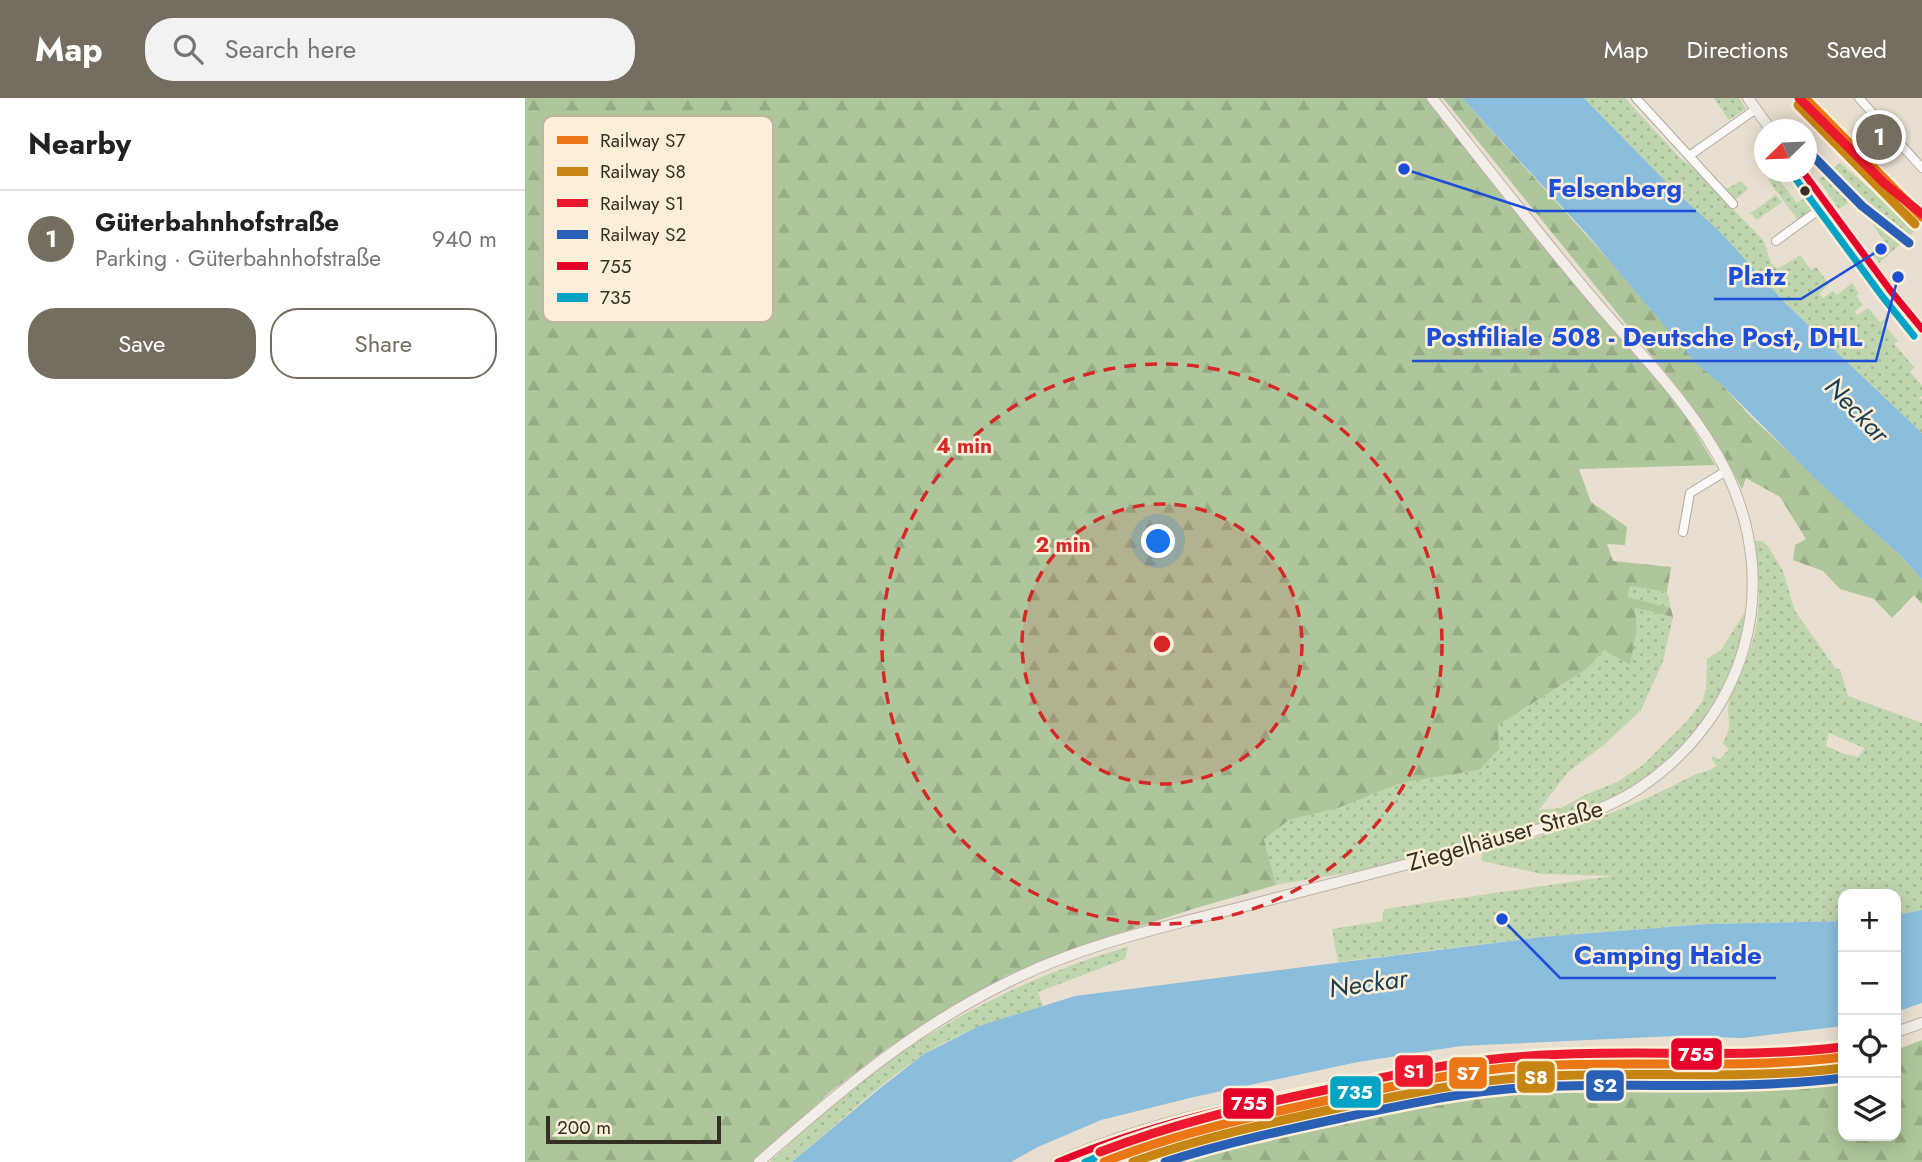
<!DOCTYPE html>
<html lang="en">
<head>
<meta charset="utf-8">
<style>
	:root { --surface:#fff; --page:#f2f2f2; --text:#222; --muted:#767676; --line:#e0e0e0; --accent:#746d60 }
	body { margin:0; font-family:Jost,sans-serif; background:var(--page); color:var(--text) }
	.controls { position:absolute; right:21px; bottom:21px; display:grid; overflow:hidden; border-radius:14px; box-shadow:0 4px 18px #0003 }
	.controls button { width:63px; height:63px; display:grid; place-items:center; padding:0; border:0; border-bottom:2px solid var(--line); background:var(--surface); color:var(--text); font:35px sans-serif }
	.compass { position:absolute; left:1229px; top:21px; width:63px; height:63px; border-radius:50%; background:var(--surface); box-shadow:0 4px 18px #0003; rotate:247deg }
	.scale { position:absolute; left:21px; bottom:18px; width:175px; box-sizing:border-box; padding-left:7px; border:4px solid #352f24; border-top:0; font-size:19px; line-height:24px; white-space:nowrap; color:#352f24; -webkit-text-stroke:5px #fcefd9; paint-order:stroke }
	.you { position:absolute; left:634px; top:444px; width:24px; height:24px; margin:-18px; border:5px solid #fff; border-radius:50%; background:#1a73e8; box-shadow:0 0 0 10px #1a73e833 }
	.badge { display:grid; place-items:center; width:46px; height:46px; border-radius:50%; background:var(--accent); color:#fff; font-size:23px; font-weight:700 }
	.pin { position:absolute; translate:-50% -50%; border:4px solid #fff; box-shadow:0 2px 7px #0006 }
	.list { margin:0; padding:0; list-style:none }
	h2 { display:flex; justify-content:space-between; align-items:center; height:91px; margin:0; padding:0 28px; font-size:30px }
	h2 small { font-size:23px; font-weight:400; color:var(--muted) }
	.list li { display:grid; grid-template-columns:46px 1fr auto; gap:21px; align-items:center; box-sizing:border-box; height:98px; padding:0 28px; border-top:2px solid var(--line) }
	.list b { display:block; font-size:26px; white-space:nowrap }
	.list p { margin:0; font-size:23px; white-space:nowrap; color:var(--muted) }
	.list em { font-size:23px; font-style:normal; color:var(--muted) }
	.actions { display:flex; gap:14px; padding:21px 28px }
	.actions a { flex:1; padding:16px 0; border:2px solid var(--accent); border-radius:28px; text-align:center; font-size:24px; color:var(--accent) }
	.actions .main { background:var(--accent); color:#fff }
	.icon { flex:none; width:38px; height:38px; fill:none; stroke:currentColor; stroke-width:2; stroke-linecap:round; stroke-linejoin:round }
	.map { position:relative; flex:none; width:1397px; height:1064px; overflow:hidden }
	header { display:flex; align-items:center; gap:42px; box-sizing:border-box; height:98px; padding:0 35px; background:var(--accent); color:#fff }
	header strong { font-size:33px }
	nav { display:flex; gap:38px; margin-inline-start:auto; font-size:24px }
	.search { width:490px; height:63px; background:var(--page); display:flex; align-items:center; gap:18px; box-sizing:border-box; padding:0 24px; border-radius:28px; color:var(--muted); font-size:26px }
	main { display:flex }
	aside { flex:1; background:var(--surface) }
	.map>svg:first-child { display:block }
	.green { fill:url(#green-dots); fill-rule:evenodd }
	.forest { fill:url(#forest-firs) }
	.water { fill:#8bbedd }
	.lines { fill:none; stroke-linecap:round; stroke-linejoin:round }
	.minor-casing { stroke:#b2aa9e; stroke-width:10 }
	.major-casing { stroke:#bdb1a3; stroke-width:12 }
	.minor { stroke:#fcfaf8; stroke-width:8 }
	.major { stroke:#f2ede7; stroke-width:10 }
	.bus-1-casing { stroke:#fcefd9; stroke-width:12 }
	.bus-2-casing { stroke:#fcefd9; stroke-width:12 }
	.bus-1 { stroke:#e4002b; stroke-width:7 }
	.bus-2 { stroke:#03a3c6; stroke-width:7 }
	.rail-1-casing { stroke:#fcefd9; stroke-width:14 }
	.rail-2-casing { stroke:#fcefd9; stroke-width:14 }
	.rail-3-casing { stroke:#fcefd9; stroke-width:14 }
	.rail-4-casing { stroke:#fcefd9; stroke-width:14 }
	.rail-1 { stroke:#ea7615; stroke-width:9 }
	.rail-2 { stroke:#c78513; stroke-width:9 }
	.rail-3 { stroke:#ec192e; stroke-width:9 }
	.rail-4 { stroke:#2960b5; stroke-width:9 }
	.ring { fill:none; stroke:#d62828; stroke-width:3.5; stroke-dasharray:12 9 }
	.bus-dot { fill:#352f24; stroke:#fcefd9; stroke-width:2.5 }
	.labels { text-anchor:middle; dominant-baseline:central; stroke-width:5; stroke-linejoin:round; paint-order:stroke }
	.street-label { font-size:24px; fill:#352f24; stroke:#fcefd9 }
	.water-label { font-size:26px; font-style:italic; fill:#1c3d53; stroke:#fcefd9 }
	.key { fill:#fcefd9; stroke:#c0b5a3; stroke-width:2 }
	.key-label { font-size:19px; fill:#352f24 }
	.centre { fill:#d62828; stroke:#fcefd9; stroke-width:3.5 }
	.ring-label { font-size:21px; text-anchor:middle; font-weight:bold; fill:#d62828; stroke:#fcefd9; stroke-width:5; stroke-linejoin:round; paint-order:stroke }
	.leader { fill:none; stroke:#1d4ed8; stroke-width:2.5 }
	.callout-dot { fill:#1d4ed8; stroke:#fcefd9; stroke-width:2.5 }
	.callout-label { font-size:26px; text-anchor:middle; font-weight:bold; fill:#1d4ed8; stroke:#fcefd9; stroke-width:5; stroke-linejoin:round; paint-order:stroke }
	.line-badge { stroke:#fcefd9; stroke-width:2.5 }
	.badge-label { font-size:19px; text-anchor:middle; font-weight:bold; fill:#fff }
</style>
</head>
<body>
<header>
<strong>Map</strong>
<div class="search"><svg class="icon" aria-label="search" viewBox="0 0 24 24"><circle cx="10" cy="10" r="6"/><path d="M15 15l6 6"/></svg>Search here</div>
<nav><a>Map</a><a>Directions</a><a>Saved</a></nav>
</header>
<main>
<aside>
<h2>Nearby<small></small></h2>
<ul class="list">
<li><span class="badge">1</span><div><b>Güterbahnhofstraße</b><p>Parking · Güterbahnhofstraße</p></div><em>940 m</em></li>
</ul>
<div class="actions"><a class="main">Save</a><a>Share</a></div>
</aside>
<div class="map">
<svg width="1397" height="1064" viewBox="0 0 1397 1064">
	<defs>
		<pattern id="green-dots" width="8" height="8" patternUnits="userSpaceOnUse" patternTransform="scale(1.75)"><rect width="8" height="8" fill="#bfd5ae"/><path d="M2 2h.1M6 6h.1" fill="none" stroke="#a5b796" stroke-width="1.8" stroke-linecap="round"/></pattern>
		<pattern id="forest-firs" width="22" height="20" patternUnits="userSpaceOnUse" patternTransform="scale(1.75)"><rect width="22" height="20" fill="#aec69c"/><path d="M5 1l3.5 6h-7zM16 11l3.5 6h-7z" fill="#96aa86"/></pattern>
	</defs>
	<rect width="100%" height="100%" fill="#e8dfd0"/>
	<path class="green" d="M1059,0H1100L1155,60L1167,69L1239,143L1246,165L1253,171L1275,157L1286,172L1291,169L1304,186L1294,195L1298,200L1308,193L1312,197L1327,185L1334,196L1331,198L1338,207L1330,213L1332,217L1343,210L1355,224L1361,220L1363,223L1357,227L1358,230L1361,229L1373,243L1369,246L1389,269L1385,274L1397,287V298L1393,302L1397,301V335L1262,207L1195,135L1149,92Z
		M1189,0H1214L1221,11L1204,22Z
		M1315,65L1392,131L1354,165L1346,154L1350,151L1356,158L1364,151L1348,126L1327,103L1314,111L1293,81Z
		M1255,74H1261L1253,80L1272,105L1282,99L1279,95L1285,90L1295,105L1273,122L1243,82Z
		M1216,83L1223,91L1210,102L1201,91Z
		M1250,96L1257,104L1232,122L1225,115C1231,112 1247,100 1250,96Z
		M1230,443H1237L1243,448L1258,473L1270,513L1311,571H1315L1323,598L1397,625V812L1371,817V796H1318V823L1183,826L1016,839L813,864L807,831L857,823L859,811L1087,778L1017,776L957,763V753C1029,738 1101,713 1167,678C1176,673 1181,676 1191,668L1186,660L1189,658L1194,662L1204,651L1198,645C1209,626 1201,624 1204,604C1205,593 1220,568 1224,555C1237,519 1235,480 1230,443ZM1304,635L1339,650V651L1333,659L1319,656L1301,648Z
		M1105,488L1142,494L1146,510L1101,499Z
		M1110,510L1148,519L1138,563L1116,612L1080,646L1043,674L1014,712L1036,710L1062,696L1092,684L1118,667L1163,622L1177,604L1181,591L1182,561L1196,552L1220,514C1212,583 1174,647 1114,685C1066,715 1008,728 954,743C925,751 896,759 866,766C828,775 789,780 751,787L739,741L764,722L813,710L876,685L954,672L973,627L1062,571L1079,552L1105,567L1112,530Z
		M603,849L600,861L513,894L518,908C477,921 434,933 398,957C351,988 310,1028 267,1064H245C273,1039 299,1011 328,989C412,925 501,878 603,849Z"/>
	<path class="forest" d="M0,0H903C1003,117 1113,232 1190,367L1054,371L1066,404L1102,429L1100,447L1082,446L1088,463L1146,469L1142,494L1105,488L1102,499L1146,510L1148,519L1110,510L1112,530L1105,567L1079,552L1062,571L973,627L974,651L954,672L876,685L813,710L764,722L739,741L751,787L671,810L570,843L482,877L361,951L305,994L229,1064H0Z
		M918,0H937L1226,319L1375,457L1397,481V506L1389,497L1367,520L1349,501L1315,491L1298,473L1268,462L1270,447L1281,441L1255,399L1221,380L1217,391L1195,350L1157,295Z
		M1397,942V1064H599L662,1042L754,1019L891,990L973,979L1259,973L1318,966V1038H1371V952Z"/>
	<path class="water" d="M937,0H1059L1149,92L1195,134L1262,207L1397,335V481L1375,457L1292,382L1198,288L1171,265L1061,135Z
		M1397,812V905L1371,914V817Z
		M1318,823V928L1218,940L1149,938L936,948L833,964L669,999L576,1022L513,1049L486,1064H267L354,991L399,956L454,928L550,898L1016,839L1183,826Z"/>
	<g class="lines">
		<defs>
			<path id="minor" d="M1111,0L1208,106
				M1334,0L1397,70
				M1164,58L1231,11
				M1251,143L1302,106
				M1158,434L1165,395L1201,373"/>
			<path id="major" d="M1223,0L1246,32
				M1278,74L1365,192L1397,231
				M1371,934L1397,925
				M234,1064C315,993 389,929 487,882C558,847 637,829 713,810C807,785 901,761 995,737C1035,725 1078,714 1113,691C1220,620 1258,492 1202,375C1170,310 1116,257 1070,203C1014,137 961,68 907,0
				M533,1064C615,1027 703,1009 792,991C864,977 938,962 1012,959C1114,954 1217,964 1318,947"/>
		</defs>
		<use href="#minor" class="minor-casing"/>
		<use href="#major" class="major-casing"/>
		<use href="#minor" class="minor"/>
		<use href="#major" class="major"/>
		<defs>
			<path id="bus-1" d="M1278,74L1365,192L1397,231
				M533,1064C621,1027 714,1006 808,988C875,975 943,962 1012,959C1114,954 1216,961 1318,947"/>
			<path id="bus-2" d="M1270,80L1357,198L1389,238
				M560,1064C630,1035 706,1019 780,1004C856,989 933,974 1011,970C1114,964 1216,972 1318,958"/>
		</defs>
		<use href="#bus-1" class="bus-1-casing"/>
		<use href="#bus-2" class="bus-2-casing"/>
		<use href="#bus-1" class="bus-1"/>
		<use href="#bus-2" class="bus-2"/>
		<defs>
			<path id="rail-1" d="M1280,0L1397,119
				M579,1064C655,1034 734,1017 813,1000C877,986 941,972 1006,968C1111,962 1214,972 1318,959"/>
			<path id="rail-2" d="M1273,7L1390,126
				M608,1064C675,1040 743,1025 813,1010C876,997 941,983 1006,979C1110,972 1214,983 1318,970"/>
			<path id="rail-3" d="M1274,0L1359,85L1397,116
				M575,1054C650,1025 727,1007 805,991C871,976 937,962 1004,958C1109,950 1212,962 1317,949"/>
			<path id="rail-4" d="M1282,52L1337,108L1384,145
				M640,1064C699,1045 760,1032 821,1019C883,1006 946,992 1010,989C1113,984 1215,993 1318,980"/>
		</defs>
		<use href="#rail-1" class="rail-1-casing"/>
		<use href="#rail-2" class="rail-2-casing"/>
		<use href="#rail-3" class="rail-3-casing"/>
		<use href="#rail-4" class="rail-4-casing"/>
		<use href="#rail-1" class="rail-1"/>
		<use href="#rail-2" class="rail-2"/>
		<use href="#rail-3" class="rail-3"/>
		<use href="#rail-4" class="rail-4"/>
	</g>
	<circle cx="637" cy="546" r="140" fill="#d62828" fill-opacity=".12"/>
	<g class="ring">
		<circle cx="637" cy="546" r="140"/>
		<circle cx="637" cy="546" r="280"/>
	</g>
	<circle class="bus-dot" cx="1280" cy="93" r="6"/>
	<g class="labels">
		<g class="street-label">
			<text transform="translate(980 737) rotate(-16)">Ziegelhäuser Straße</text>
		</g>
		<g class="water-label">
			<text transform="translate(1332 312) rotate(46)">Neckar</text>
			<text transform="translate(843 885) rotate(-8)">Neckar</text>
		</g>
	</g>
	<rect x="18" y="18" width="230" height="206" rx="10" class="key"/>
	<rect x="32" y="38" width="31" height="8" fill="#ea7615"/>
	<rect x="32" y="69" width="31" height="9" fill="#c78513"/>
	<rect x="32" y="101" width="31" height="8" fill="#ec192e"/>
	<rect x="32" y="132" width="31" height="9" fill="#2960b5"/>
	<rect x="32" y="164" width="31" height="8" fill="#e4002b"/>
	<rect x="32" y="195" width="31" height="9" fill="#03a3c6"/>
	<g class="key-label">
		<text x="75" y="49">Railway S7</text>
		<text x="75" y="80">Railway S8</text>
		<text x="75" y="112">Railway S1</text>
		<text x="75" y="143">Railway S2</text>
		<text x="75" y="175">755</text>
		<text x="75" y="206">735</text>
	</g>
	<circle cx="637" cy="546" r="10" class="centre"/>
	<g class="ring-label">
		<text x="439" y="355">4 min</text>
		<text x="538" y="454">2 min</text>
	</g>
	<path class="leader" d="M879 71L1009 113H1171M1356 151L1276 201H1189M1373 179L1351 263H887M977 821L1035 880H1251"/>
	<g class="callout-dot">
		<circle cx="879" cy="71" r="7"/>
		<circle cx="1356" cy="151" r="7"/>
		<circle cx="1373" cy="179" r="7"/>
		<circle cx="977" cy="821" r="7"/>
	</g>
	<g class="callout-label">
		<text x="1090" y="99">Felsenberg</text>
		<text x="1232" y="187">Platz</text>
		<text x="1119" y="248">Postfiliale 508 - Deutsche Post, DHL</text>
		<text x="1143" y="866">Camping Haide</text>
	</g>
	<g class="line-badge">
		<rect x="1145" y="939" width="53" height="34" rx="7" fill="#e4002b"/>
		<rect x="869" y="956" width="40" height="34" rx="7" fill="#ec192e"/>
		<rect x="923" y="958" width="40" height="34" rx="7" fill="#ea7615"/>
		<rect x="991" y="962" width="40" height="34" rx="7" fill="#c78513"/>
		<rect x="1060" y="971" width="40" height="33" rx="7" fill="#2960b5"/>
		<rect x="804" y="977" width="53" height="34" rx="7" fill="#03a3c6"/>
		<rect x="697" y="989" width="53" height="33" rx="7" fill="#e4002b"/>
	</g>
	<g class="badge-label">
		<text x="1171" y="963">755</text>
		<text x="889" y="980">S1</text>
		<text x="943" y="982">S7</text>
		<text x="1011" y="986">S8</text>
		<text x="1080" y="994">S2</text>
		<text x="830" y="1001">735</text>
		<text x="724" y="1012">755</text>
	</g>
</svg>
<div class="controls">
<button>+</button>
<button>−</button>
<button><svg class="icon" aria-label="locate" viewBox="0 0 24 24"><circle cx="12" cy="12" r="6"/><path d="M12 2v4M12 18v4M2 12h4M18 12h4"/></svg></button>
<button><svg class="icon" aria-label="layers" viewBox="0 0 24 24"><path d="M12 4l9 5-9 5-9-5zM3 14l9 5 9-5"/></svg></button>
</div>
<svg class="compass" viewBox="-18 -18 36 36"><path d="M0-13l5 13h-10z" fill="#e53935"/><path d="M0 13l5-13h-10z" fill="#767676"/></svg>
<div class="scale">200 m</div>
<div class="you"></div>
<div class="pin badge" style="left:1354px;top:39px">1</div>
</div>
</main>
</body>
</html>
